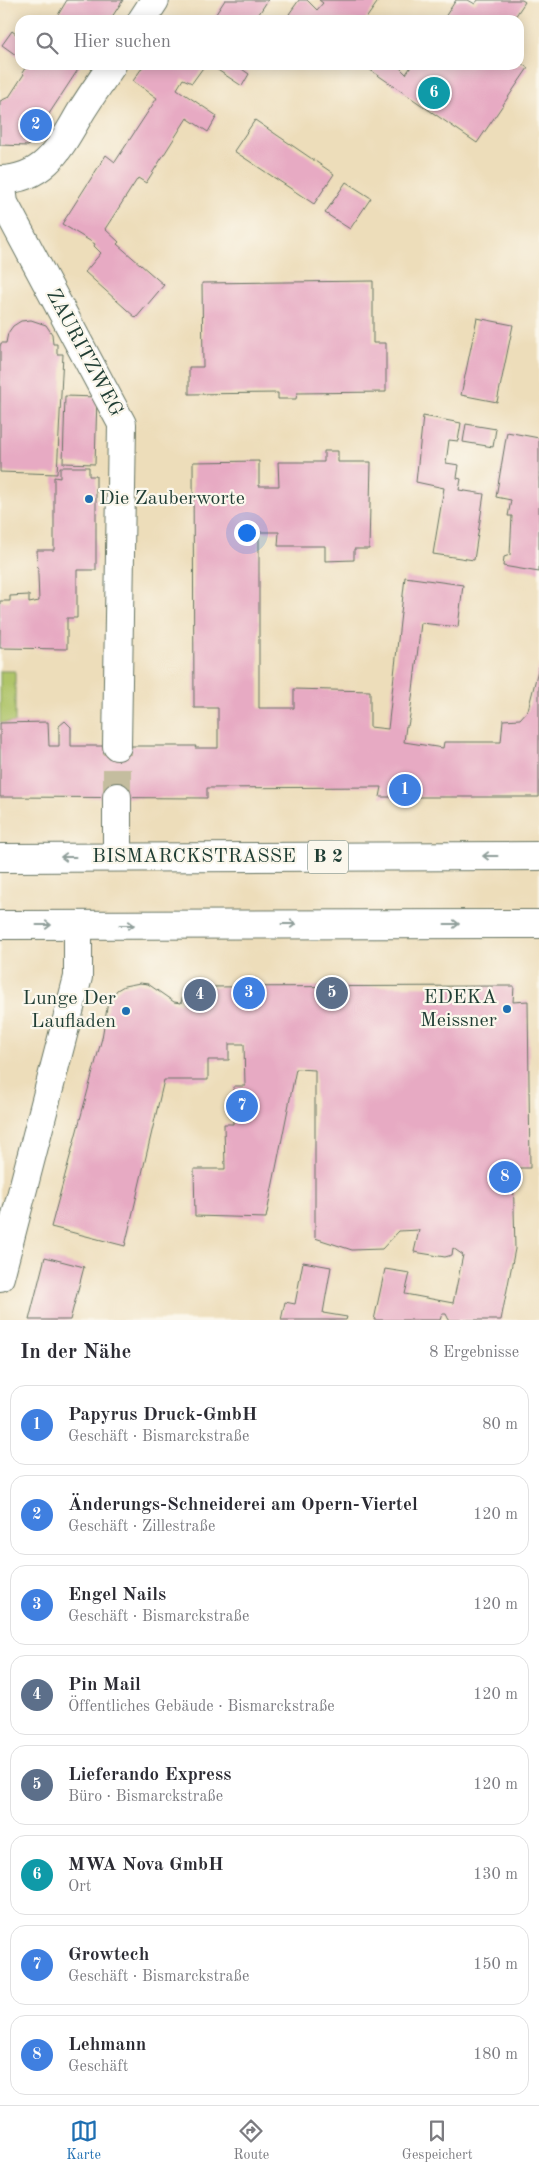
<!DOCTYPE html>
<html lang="de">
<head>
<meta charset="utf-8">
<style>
	:root { --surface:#fff; --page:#f7f7f7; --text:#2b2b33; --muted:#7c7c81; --line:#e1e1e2; --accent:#1f6fb2 }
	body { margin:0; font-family:"Old Standard TT",serif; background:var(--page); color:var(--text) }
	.you { position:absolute; left:246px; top:532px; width:18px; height:18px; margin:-12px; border:4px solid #fff; border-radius:50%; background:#1a73e8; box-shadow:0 0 0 8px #1a73e833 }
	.badge { display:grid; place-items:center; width:32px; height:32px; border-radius:50%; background:var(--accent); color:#fff; font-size:16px; font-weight:700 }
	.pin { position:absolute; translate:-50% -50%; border:2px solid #fff; box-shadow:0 1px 5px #0006 }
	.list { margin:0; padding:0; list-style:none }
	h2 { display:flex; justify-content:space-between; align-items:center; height:65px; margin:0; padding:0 20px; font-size:21px }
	h2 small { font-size:16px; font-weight:400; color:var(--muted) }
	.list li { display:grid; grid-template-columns:32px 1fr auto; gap:15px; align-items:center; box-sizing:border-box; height:80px; margin:0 10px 10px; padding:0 10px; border:1px solid var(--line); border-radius:15px }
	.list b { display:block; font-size:19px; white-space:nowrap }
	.list p { margin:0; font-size:16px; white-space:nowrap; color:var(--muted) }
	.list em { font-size:16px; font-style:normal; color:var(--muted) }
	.icon { flex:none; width:28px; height:28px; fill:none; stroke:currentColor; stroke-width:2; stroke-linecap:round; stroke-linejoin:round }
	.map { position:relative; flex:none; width:539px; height:1320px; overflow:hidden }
	.search { position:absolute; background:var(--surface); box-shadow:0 2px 12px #0003; left:15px; right:15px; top:15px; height:55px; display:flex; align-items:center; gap:12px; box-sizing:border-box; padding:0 18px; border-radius:15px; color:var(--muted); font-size:19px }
	.sheet { height:785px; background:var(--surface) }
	nav { display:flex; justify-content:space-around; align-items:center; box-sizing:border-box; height:70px; border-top:1px solid var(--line); background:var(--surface); font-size:14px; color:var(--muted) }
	nav a { display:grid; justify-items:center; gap:2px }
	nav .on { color:var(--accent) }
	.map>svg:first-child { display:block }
	.green { fill:#afc469; stroke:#67804e }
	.building { fill:#e7aac3 }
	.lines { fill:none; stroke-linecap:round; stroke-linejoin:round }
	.minor-tunnel { stroke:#c4bd9f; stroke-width:28; stroke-dasharray:28 14; stroke-linecap:butt }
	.minor-casing { stroke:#677563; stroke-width:30 }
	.major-casing { stroke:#677563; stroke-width:30 }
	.minor { stroke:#fff; stroke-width:28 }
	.major { stroke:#fff; stroke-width:28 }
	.oneway { stroke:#8f9e9a }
	.poi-dot { fill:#1f6fb2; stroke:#fbf7ec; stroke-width:2 }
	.labels { text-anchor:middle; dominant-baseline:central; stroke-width:4.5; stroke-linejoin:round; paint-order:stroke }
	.shield { fill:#fbf7ec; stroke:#61756b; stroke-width:1 }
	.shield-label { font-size:19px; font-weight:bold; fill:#1f3d34 }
	.street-label { font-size:20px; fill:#1f3d34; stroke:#fbf7ec }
	.poi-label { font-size:20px; fill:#1f3d34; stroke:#fbf7ec; text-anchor:end }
</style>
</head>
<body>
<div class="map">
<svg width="539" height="1320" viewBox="0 0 539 1320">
	<rect width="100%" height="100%" fill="#fbf7ec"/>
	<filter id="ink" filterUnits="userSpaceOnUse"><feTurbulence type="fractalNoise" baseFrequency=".02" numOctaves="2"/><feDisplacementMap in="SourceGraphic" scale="10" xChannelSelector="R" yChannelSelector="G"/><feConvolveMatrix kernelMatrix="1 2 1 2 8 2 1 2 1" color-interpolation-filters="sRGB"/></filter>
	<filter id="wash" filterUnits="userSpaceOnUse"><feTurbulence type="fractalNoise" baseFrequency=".0096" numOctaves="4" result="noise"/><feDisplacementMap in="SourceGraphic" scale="20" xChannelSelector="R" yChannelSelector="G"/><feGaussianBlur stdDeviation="1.12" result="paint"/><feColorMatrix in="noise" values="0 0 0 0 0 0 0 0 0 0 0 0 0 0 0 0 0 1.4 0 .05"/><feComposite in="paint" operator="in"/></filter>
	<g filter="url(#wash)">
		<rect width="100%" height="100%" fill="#edddba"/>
		<path class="green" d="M0,671H15V723H0Z"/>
		<g id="blocks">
			<path class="building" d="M67,0H123L110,20H55Z
				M225,0H268L255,20H212Z
				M299,0H307L317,10L323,3L319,0H379L365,20H297L289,14Z
				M456,0H468L475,4L478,0H522L525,2L513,20H443Z
				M12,31L20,37V58L2,45Z
				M519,62L528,68L477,143L363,65H397L406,74L412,65H519Z
				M27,65H81L28,146L0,145V101L9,97L24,74L22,73Z
				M144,65H205L192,83L183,79L177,89L217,116L208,132L187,118L146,183L138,178L105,229L119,242L117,244L164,285L136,318L85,272L101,253L94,246L95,244L62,224L106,155L115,162L157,98L133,81Z
				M210,65H236L249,74L242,86Z
				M255,120L334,174L314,204L234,151Z
				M346,182L371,198L350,229L325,213Z
				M373,281V343H386V392L297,393L296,399H278V393L189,394V367H203L202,283Z
				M477,318L513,325L497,402L461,395Z
				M31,320L46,325L52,334L53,344H57V354H63L57,474L0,472V347L1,343H6L8,333L13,326L21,321Z
				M65,396L97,397L95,464L63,463Z
				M423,416L461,423L458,441L449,440L446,463L459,465L457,478L461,479L459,490L484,494L474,560L433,554L444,488L416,482Z
				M466,424L496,429L493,447L463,442Z
				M507,432L539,438V572L503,566L504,557L510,555L512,516H508L511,500L496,497Z
				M324,451H338V462H371L369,549H354V560L325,561V546H278L279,532H259V708H294V689L370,691V727L388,729L405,577L463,585L458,627L421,623L410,715L408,726H406L404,742L443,748L444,742H501L503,720L520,719L528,710L539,666V797H380L382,787L207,788V798L0,797V723L48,722L49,746H59V726L65,721L71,727V746H196L195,748H218V708H194L193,462L259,461V486H279L278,462H324Z
				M60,467H89V476H96V570H77V618H67V649L0,648V601H10V596L29,595V603L39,601L37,550H54V477L60,478Z
				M140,983L148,984L174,1002L181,1003L185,987L514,986L513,1002L528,1001L530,1168H513L515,1249L501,1320H449L446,1314H442L440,1320H374L385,1269L410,1273L405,1294L453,1303L463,1255L453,1248L452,1255L445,1257L414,1252L419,1230L399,1231L382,1249L352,1250L315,1238V1070L296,1069L266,1218L195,1216L194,1169H225L224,1124H233L234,1086H245L244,1044H229V1060H208V1080H164L125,1246L51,1227L102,1038L108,1002L117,990L124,986Z
				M45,1257L84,1267L70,1320H29Z
				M303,1262L331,1267L323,1313L347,1317L346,1320H281L285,1302L295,1304Z"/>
		</g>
	</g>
	<g filter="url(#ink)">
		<use href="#blocks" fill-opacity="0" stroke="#677563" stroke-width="1"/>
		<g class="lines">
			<path class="minor-tunnel" d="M117,797V746"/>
			<defs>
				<path id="minor" d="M142,20L155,0
					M0,180C47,179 61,145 82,110C92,94 102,80 112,65
					M1,180L4,203L122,424L117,746
					M117,857V797
					M0,1277L78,977V925"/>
				<path id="major" d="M0,858L539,856
					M0,925L539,924"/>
			</defs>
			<use href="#minor" class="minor-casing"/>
			<use href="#major" class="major-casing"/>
			<use href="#minor" class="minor"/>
			<use href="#major" class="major"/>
		</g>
		<defs><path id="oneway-shaft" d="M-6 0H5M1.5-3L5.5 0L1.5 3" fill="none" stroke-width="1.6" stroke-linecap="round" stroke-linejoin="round" transform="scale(1.25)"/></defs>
		<g class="oneway">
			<use href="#oneway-shaft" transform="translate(490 856) rotate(180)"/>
			<use href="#oneway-shaft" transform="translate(68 857) rotate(180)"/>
			<use href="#oneway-shaft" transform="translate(289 924)"/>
			<use href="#oneway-shaft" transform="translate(452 924)"/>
			<use href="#oneway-shaft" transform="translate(44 925)"/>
			<use href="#oneway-shaft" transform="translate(127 925)"/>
		</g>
	</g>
	<g class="poi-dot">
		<circle cx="89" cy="499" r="5"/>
		<circle cx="507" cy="1009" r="5"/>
		<circle cx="126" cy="1011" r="5"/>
	</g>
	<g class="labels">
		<rect class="shield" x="308" y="840.5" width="40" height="33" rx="4"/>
		<g class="shield-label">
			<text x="328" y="857">B 2</text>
		</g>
		<g class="street-label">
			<text transform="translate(84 353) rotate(62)">ZAURITZWEG</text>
			<text x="194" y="857">BISMARCKSTRASSE</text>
		</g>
		<g class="poi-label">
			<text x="99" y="499" text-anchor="start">Die Zauberworte</text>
			<text x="497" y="998">EDEKA<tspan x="497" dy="23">Meissner</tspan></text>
			<text x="116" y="999">Lunge Der<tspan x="116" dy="23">Laufladen</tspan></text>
		</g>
	</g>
</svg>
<div class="you"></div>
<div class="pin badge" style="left:405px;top:790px;background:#3f7fe0">1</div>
<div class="pin badge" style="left:36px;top:125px;background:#3f7fe0">2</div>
<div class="pin badge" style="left:249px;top:993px;background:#3f7fe0">3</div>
<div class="pin badge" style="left:200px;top:995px;background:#5c6f8a">4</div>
<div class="pin badge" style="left:332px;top:993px;background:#5c6f8a">5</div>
<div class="pin badge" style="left:434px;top:93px;background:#0f9aa8">6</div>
<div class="pin badge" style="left:242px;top:1106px;background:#3f7fe0">7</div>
<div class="pin badge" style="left:505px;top:1177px;background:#3f7fe0">8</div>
<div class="search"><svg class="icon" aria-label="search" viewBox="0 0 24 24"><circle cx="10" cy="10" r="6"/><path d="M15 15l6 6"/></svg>Hier suchen</div>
</div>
<section class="sheet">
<h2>In der Nähe<small>8 Ergebnisse</small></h2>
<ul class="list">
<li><span class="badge" style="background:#3f7fe0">1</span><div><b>Papyrus Druck-GmbH</b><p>Geschäft · Bismarckstraße</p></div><em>80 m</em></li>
<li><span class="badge" style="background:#3f7fe0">2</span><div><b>Änderungs-Schneiderei am Opern-Viertel</b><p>Geschäft · Zillestraße</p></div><em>120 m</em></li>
<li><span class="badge" style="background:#3f7fe0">3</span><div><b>Engel Nails</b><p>Geschäft · Bismarckstraße</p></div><em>120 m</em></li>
<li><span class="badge" style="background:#5c6f8a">4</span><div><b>Pin Mail</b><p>Öffentliches Gebäude · Bismarckstraße</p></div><em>120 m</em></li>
<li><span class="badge" style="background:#5c6f8a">5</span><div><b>Lieferando Express</b><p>Büro · Bismarckstraße</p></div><em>120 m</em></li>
<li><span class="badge" style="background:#0f9aa8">6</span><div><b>MWA Nova GmbH</b><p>Ort</p></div><em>130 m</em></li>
<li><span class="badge" style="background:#3f7fe0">7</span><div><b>Growtech</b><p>Geschäft · Bismarckstraße</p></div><em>150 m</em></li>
<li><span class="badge" style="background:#3f7fe0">8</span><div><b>Lehmann</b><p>Geschäft</p></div><em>180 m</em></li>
</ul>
</section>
<nav>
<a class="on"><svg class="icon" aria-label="map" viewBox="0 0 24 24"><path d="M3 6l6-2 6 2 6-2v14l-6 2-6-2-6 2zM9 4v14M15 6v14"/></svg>Karte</a>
<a><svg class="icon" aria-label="directions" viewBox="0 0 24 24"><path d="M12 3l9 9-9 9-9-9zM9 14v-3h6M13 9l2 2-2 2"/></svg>Route</a>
<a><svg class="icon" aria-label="saved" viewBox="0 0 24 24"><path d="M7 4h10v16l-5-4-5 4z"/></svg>Gespeichert</a>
</nav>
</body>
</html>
